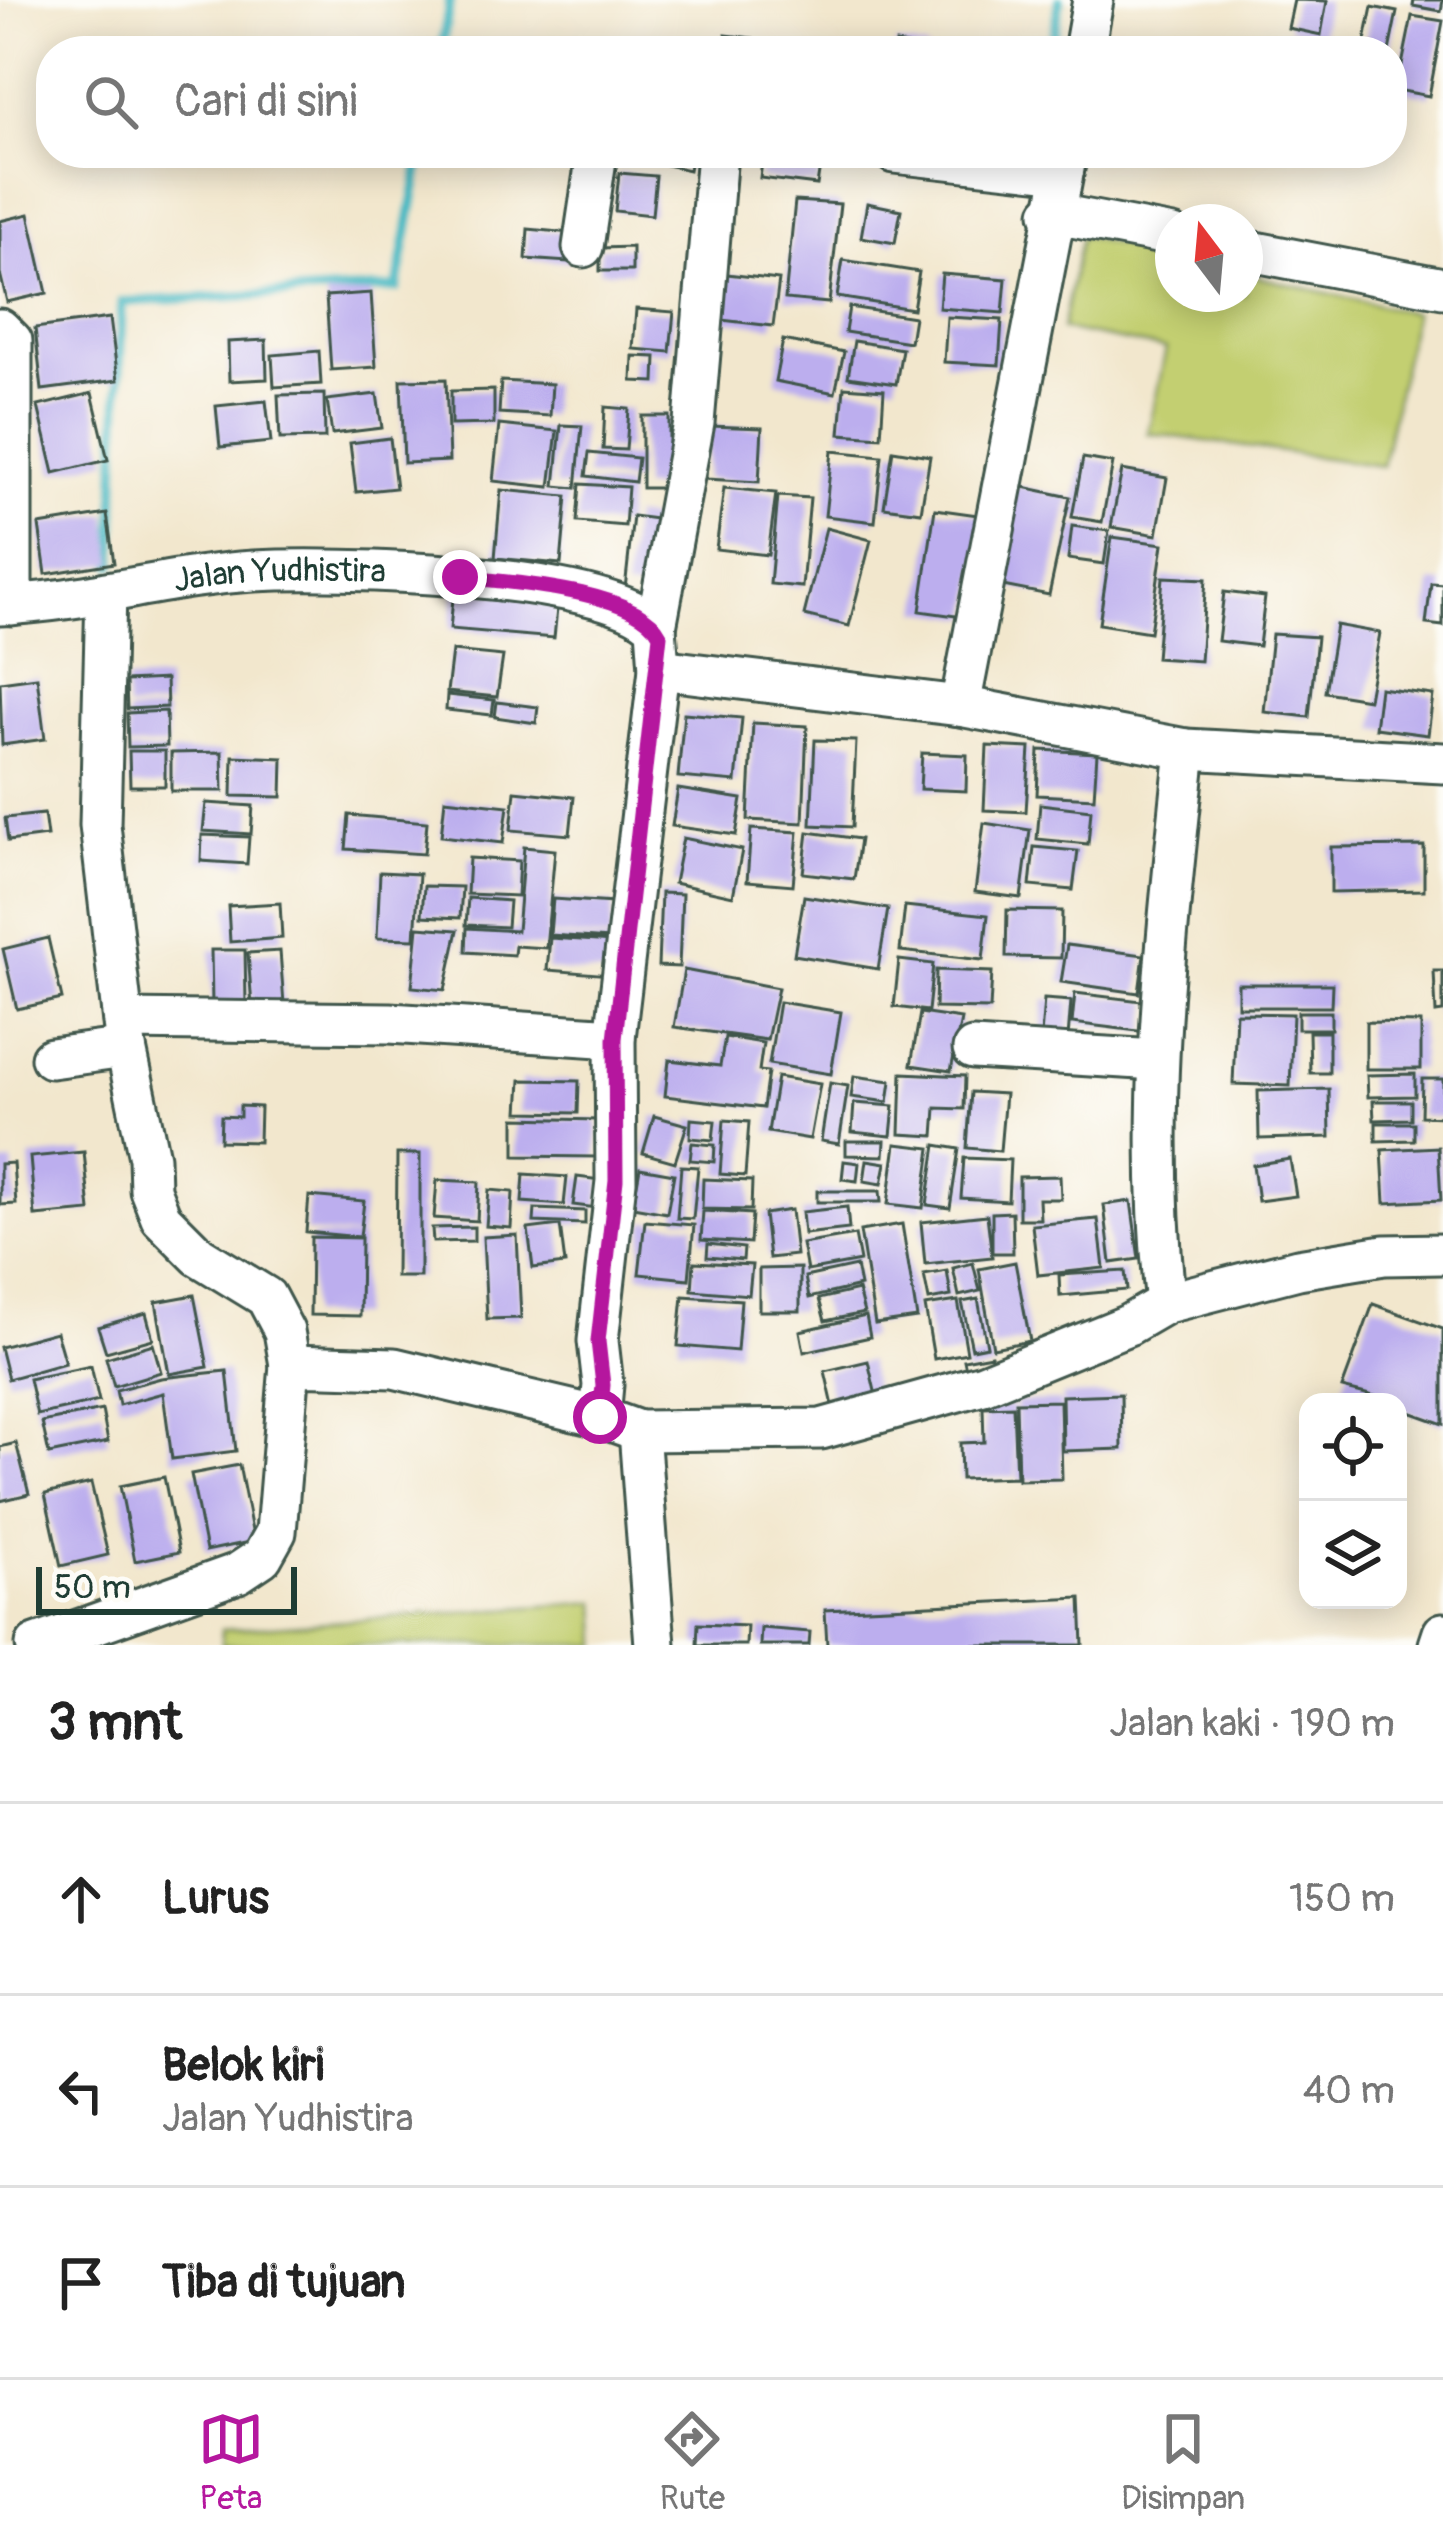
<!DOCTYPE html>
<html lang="id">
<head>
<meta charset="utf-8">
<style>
	:root { --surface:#fff; --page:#f2f2f2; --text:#222; --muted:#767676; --line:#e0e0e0; --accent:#b5179e }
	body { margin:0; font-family:Pangolin,sans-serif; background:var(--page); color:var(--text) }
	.controls { position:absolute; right:36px; bottom:36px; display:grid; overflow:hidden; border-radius:24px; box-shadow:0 6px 30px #0003 }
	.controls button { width:108px; height:108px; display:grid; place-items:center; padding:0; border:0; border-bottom:3px solid var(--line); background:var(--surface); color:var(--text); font:60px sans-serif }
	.compass { position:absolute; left:1155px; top:204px; width:108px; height:108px; border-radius:50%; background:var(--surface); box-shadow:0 6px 30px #0003; rotate:344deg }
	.scale { position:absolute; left:36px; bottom:30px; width:261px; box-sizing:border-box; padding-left:12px; border:6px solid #1f3d34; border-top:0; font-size:33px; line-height:42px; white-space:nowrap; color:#1f3d34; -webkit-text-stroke:9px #fdfcf7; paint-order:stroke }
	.stop { position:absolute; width:36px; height:36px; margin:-27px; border:9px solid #b5179e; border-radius:50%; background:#fff }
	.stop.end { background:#b5179e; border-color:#fff; box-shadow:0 3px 12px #0008 }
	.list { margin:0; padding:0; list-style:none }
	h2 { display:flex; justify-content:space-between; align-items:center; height:156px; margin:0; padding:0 48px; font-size:51px }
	h2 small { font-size:39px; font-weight:400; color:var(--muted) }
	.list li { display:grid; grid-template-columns:78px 1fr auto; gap:36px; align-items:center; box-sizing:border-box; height:192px; padding:0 48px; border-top:3px solid var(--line) }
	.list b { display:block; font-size:45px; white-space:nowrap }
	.list p { margin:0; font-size:39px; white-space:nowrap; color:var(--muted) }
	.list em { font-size:39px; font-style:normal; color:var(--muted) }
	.icon { flex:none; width:66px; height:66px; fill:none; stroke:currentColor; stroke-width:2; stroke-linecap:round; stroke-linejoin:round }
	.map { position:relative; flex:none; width:1443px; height:1645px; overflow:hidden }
	.search { position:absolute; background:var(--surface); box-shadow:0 6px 30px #0003; left:36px; right:36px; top:36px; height:132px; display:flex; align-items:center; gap:30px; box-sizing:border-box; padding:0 42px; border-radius:48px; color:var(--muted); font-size:45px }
	.sheet { height:732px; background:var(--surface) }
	nav { display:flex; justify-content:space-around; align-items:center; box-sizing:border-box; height:168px; border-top:3px solid var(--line); background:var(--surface); font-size:33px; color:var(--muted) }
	nav a { display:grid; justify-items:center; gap:6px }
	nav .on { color:var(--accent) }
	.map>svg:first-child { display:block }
	.green { fill:#c3cf71; stroke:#718652; stroke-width:3 }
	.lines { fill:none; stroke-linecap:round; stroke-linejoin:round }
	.stream { stroke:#4bbac3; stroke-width:10 }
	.building { fill:#bcaeee }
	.minor-casing { stroke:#3f564b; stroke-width:45 }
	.minor { stroke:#fff; stroke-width:39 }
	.route { stroke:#b5179e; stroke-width:15 }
	.labels { text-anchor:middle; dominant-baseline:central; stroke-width:12; stroke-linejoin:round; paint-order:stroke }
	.street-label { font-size:33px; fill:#1f3d34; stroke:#fdfcf7 }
</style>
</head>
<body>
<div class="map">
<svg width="1443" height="1645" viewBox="0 0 1443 1645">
	<rect width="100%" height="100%" fill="#fdfcf7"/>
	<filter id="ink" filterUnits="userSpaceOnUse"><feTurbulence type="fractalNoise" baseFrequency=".00833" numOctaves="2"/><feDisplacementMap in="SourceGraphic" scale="24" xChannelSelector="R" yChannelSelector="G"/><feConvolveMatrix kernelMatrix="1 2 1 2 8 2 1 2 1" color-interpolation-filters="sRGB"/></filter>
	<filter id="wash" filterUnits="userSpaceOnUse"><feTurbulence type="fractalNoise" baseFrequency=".004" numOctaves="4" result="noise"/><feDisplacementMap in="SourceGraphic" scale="48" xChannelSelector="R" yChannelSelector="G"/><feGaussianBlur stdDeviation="2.7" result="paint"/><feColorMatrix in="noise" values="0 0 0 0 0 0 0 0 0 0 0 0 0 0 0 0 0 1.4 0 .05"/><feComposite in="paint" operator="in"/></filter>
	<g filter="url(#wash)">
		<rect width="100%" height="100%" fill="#f2e7cd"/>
		<path class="green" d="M1081,236L1173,257V294H1245V274L1414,313L1382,466L1148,433L1166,349L1062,329Z
			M597,1602L599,1645H222L221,1630Z"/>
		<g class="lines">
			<path class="stream" d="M441,51L450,0
				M1051,51L1060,0
				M113,565L122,302L397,288L422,153"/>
		</g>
		<g id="blocks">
			<path class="building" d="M1294,0L1327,1L1321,35L1288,28Z
				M1414,0H1443L1441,11L1413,6Z
				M1372,7L1397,12L1389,51H1363Z
				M1412,16L1443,21L1429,96L1397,90Z
				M726,35L753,38L751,51H725Z
				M569,39L591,44L589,51H567Z
				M896,43L929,49V51H895Z
				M612,153H692L689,170Z
				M763,153H822L817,185L760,178Z
				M619,173L656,176L652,215L615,211Z
				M795,201L840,204L829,303L785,299Z
				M867,203L901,210L895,243L861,237Z
				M29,214L47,293L7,302L0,273V221Z
				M528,229L571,233L568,262L526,259Z
				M632,247V271H600V248Z
				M843,260L919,272L913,309L837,297Z
				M718,273L779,280L773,326L713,319Z
				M942,274L1006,279L1003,313L939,308Z
				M371,293L376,367L331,370L326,296Z
				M849,307L914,317L910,342L845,332Z
				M636,309L674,312L670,352L633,349Z
				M947,317L1002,320L999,365L944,362Z
				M110,318L118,380L42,390L35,328Z
				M266,340L267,379L229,381L228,342Z
				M783,340L844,352L835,393L775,381Z
				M854,341L902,349L896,384L848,377Z
				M319,351L321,384L274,387L272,355Z
				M633,356L656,357L655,382L632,381Z
				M446,379L449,461L404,463L401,380Z
				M501,381L552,384L550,416L499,413Z
				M844,387L884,390L881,437L840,434Z
				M494,390V424L451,425V391Z
				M92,393L108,460L54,473L38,406Z
				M324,394L325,438L280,439L278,395Z
				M377,394L382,428L332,434L327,400Z
				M266,401L271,442L220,447L216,406Z
				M605,407L629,409L626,450L603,449Z
				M642,416H669V488H642Z
				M499,425L557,431L550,487L493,481Z
				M561,425L582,426L576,488L555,486Z
				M709,426L762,428L759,482L706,479Z
				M390,438L396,488L356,492L350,443Z
				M893,450L930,456L921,512L884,507Z
				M832,451L882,456L875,522L825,516Z
				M589,453L638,458L635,482L586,476Z
				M1083,458L1113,463L1102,522L1072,517Z
				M1122,470L1167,478L1157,535L1111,527Z
				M580,484L628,487L625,526L577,522Z
				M1014,485L1070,497L1049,595L993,584Z
				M724,488L776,493L768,555L716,549Z
				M501,490L567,496L561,564L495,558Z
				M778,496L810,498L802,587L770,584Z
				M935,509L985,516L970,618L920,611Z
				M107,514L114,563L46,574L39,525Z
				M633,516L664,520L657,592L625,589Z
				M1072,526L1109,531L1104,564L1068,559Z
				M826,528L871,540L849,626L804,615Z
				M1112,537L1163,544L1150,632L1099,624Z
				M1163,577L1206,579L1200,661L1156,658Z
				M1431,583L1443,584V626L1426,624Z
				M454,589L558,599L554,638L450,629Z
				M1224,592L1265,597L1259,646L1218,641Z
				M1336,625L1380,633L1368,699L1325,692Z
				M1272,634L1317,637L1309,717L1264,712Z
				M452,651L503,656L497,697L447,692Z
				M37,677L45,739L2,745L0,682Z
				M166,679L167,707L127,709L126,681Z
				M1380,688L1433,695L1428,735L1375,728Z
				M447,695L494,700L492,715L446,710Z
				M497,702L538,707L536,723L495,717Z
				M166,711L167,746L128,747L127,713Z
				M684,713L742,718L736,782L678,777Z
				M753,723L807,726L803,823L748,820Z
				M815,740L856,741L852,827L811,825Z
				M987,746L1030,748L1026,812L984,810Z
				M1039,750L1097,753L1094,798L1037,795Z
				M129,751H165V786H130Z
				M222,752L223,791H171V753Z
				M922,753L967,755L966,791L920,789Z
				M233,756L283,758L282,797L232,796Z
				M678,789L742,799L736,835L672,826Z
				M515,791L574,797L570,835L511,830Z
				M445,799L508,806L503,843L441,836Z
				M206,803L253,806L251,834L203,831Z
				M1040,804L1091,810L1088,844L1037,839Z
				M44,814L47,836L8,841L5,818Z
				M349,815L427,822L424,854L346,849Z
				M984,823L1030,830L1021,898L975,892Z
				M751,829L798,832L793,885L747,881Z
				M808,832L860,839L854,879L803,873Z
				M202,835L249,837L247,864L201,861Z
				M683,838L742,850L733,896L674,883Z
				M1424,846V890L1331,892V847Z
				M524,847L555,850L546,948L515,946L514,955L466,952L467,928L517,931Z
				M1034,847L1078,851L1073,890L1030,886Z
				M469,858L519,861L517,896L467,894Z
				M380,872L419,874L415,939L377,938Z
				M424,886L462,887L460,918L422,916Z
				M661,893L682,894L679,967L658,966Z
				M804,896L888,909L878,969L794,955Z
				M468,898L509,901L507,927L466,925Z
				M553,899L613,903L610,939L550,935Z
				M280,903L282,938L230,942L228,906Z
				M905,906L988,915L983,960L900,951Z
				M1007,910L1062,911L1061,958L1006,957Z
				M418,927L458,930L445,990L412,987Z
				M48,938L62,999L17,1009L3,949Z
				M550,938L613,942L610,975L547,970Z
				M1067,945L1144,955L1139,993L1061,982Z
				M211,950H245L246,1004H212Z
				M280,951L284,1004L252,1006L248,953Z
				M899,960L933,964L928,1011L894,1007Z
				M684,970L778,988L767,1040L674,1027Z
				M936,970L992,972L990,1009L935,1008Z
				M1434,971H1443V1012L1436,1013Z
				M1238,984H1332L1331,1007H1238Z
				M1075,993L1150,1002L1146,1032L1072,1023Z
				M1044,999L1071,1001L1068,1038L1041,1036Z
				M779,1002L841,1012L831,1074L769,1064Z
				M1298,1012H1331V1029H1298Z
				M920,1013L961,1019L951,1071L911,1065Z
				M1236,1013L1293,1014L1290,1086L1233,1084Z
				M1366,1022L1421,1023V1069H1366Z
				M1309,1032H1329V1073H1310Z
				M725,1037L763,1043L759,1071L768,1072L763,1108L665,1096L669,1060L720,1066Z
				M902,1073L965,1076L964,1109L936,1108L934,1136L900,1134Z
				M1415,1074V1096L1368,1097L1367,1075Z
				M854,1076L891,1081L888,1102L851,1097Z
				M777,1077L820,1084L810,1139L768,1132Z
				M1422,1079H1443V1117L1421,1116Z
				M521,1080L579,1081L578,1113L519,1112Z
				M830,1083L848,1086L839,1144L821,1141Z
				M1329,1089L1330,1137L1259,1139L1258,1091Z
				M971,1092L1005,1094L1000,1151L967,1148Z
				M1373,1101H1411V1119L1374,1120Z
				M854,1103L894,1106L891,1136L852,1132Z
				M240,1106L260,1107L259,1142L220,1141L221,1116L240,1117Z
				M654,1116L687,1125L675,1162L643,1153Z
				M515,1118L597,1120V1157L515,1156Z
				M691,1119L715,1121L713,1140L690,1138Z
				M724,1120L749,1122L745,1176L720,1174Z
				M1376,1123H1414V1140L1376,1141Z
				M846,1141H885L884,1156L846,1155Z
				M692,1143L715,1145L714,1162L690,1160Z
				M896,1144L931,1148L923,1208L888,1204Z
				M936,1145L959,1149L950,1208L927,1205Z
				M1438,1147L1441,1200L1385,1203L1382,1150Z
				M84,1152L90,1211L35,1216L30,1157Z
				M397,1154H420V1277H396Z
				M964,1158L1010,1160L1008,1201L961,1198Z
				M1290,1159L1296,1196L1258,1201L1253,1165Z
				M867,1160L886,1163L882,1184L864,1181Z
				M844,1161L859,1163L857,1181L842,1179Z
				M13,1163L16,1204L0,1205V1164Z
				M681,1166L698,1167L693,1219L677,1218Z
				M640,1168L674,1174L667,1213L633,1207Z
				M524,1174L567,1177L564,1205L522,1202Z
				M1060,1176L1061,1199H1039L1040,1219H1019V1177Z
				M577,1177L601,1180L597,1208L573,1205Z
				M703,1179L752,1181L751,1210L702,1209Z
				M437,1180L479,1182L477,1221L434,1218Z
				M489,1190L513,1192L511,1228L486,1226Z
				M817,1191H880L881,1202H817Z
				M309,1196L364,1201L360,1237L306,1232Z
				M1131,1201L1139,1259L1111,1263L1104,1205Z
				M847,1207L849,1229L804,1234L802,1212Z
				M535,1209L585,1211V1224L534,1222Z
				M791,1210L796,1255L769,1258L764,1214Z
				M703,1211L752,1214L750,1243L701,1240Z
				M1012,1212L1013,1253H992V1213Z
				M987,1215L992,1257L925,1264L921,1222Z
				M1098,1219L1104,1268L1038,1275L1032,1225Z
				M645,1221L694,1225L689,1279L639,1274Z
				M902,1224L917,1318L875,1324L860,1231Z
				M560,1225L565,1264L533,1268L528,1229Z
				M474,1227V1241L433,1242L432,1228Z
				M517,1235L521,1318L487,1319L483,1237Z
				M855,1235L860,1261L807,1271L802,1244Z
				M311,1237L361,1238L360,1316L310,1315Z
				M708,1244L744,1248L743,1260L707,1257Z
				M694,1262L752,1265L749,1295L692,1290Z
				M1015,1262L1030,1341L993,1348L979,1269Z
				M973,1263L980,1291L959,1296L953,1268Z
				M856,1266L860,1286L809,1298L805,1277Z
				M800,1268V1311H759V1269Z
				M947,1271L951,1296L929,1300L924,1275Z
				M1125,1271L1127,1290L1060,1296L1059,1275Z
				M858,1290L864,1313L825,1321L819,1299Z
				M194,1295L208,1367L169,1374L156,1302Z
				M683,1296L741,1300L737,1351L678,1346Z
				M978,1299L987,1346L972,1349L962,1302Z
				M958,1301L967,1353L934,1359L925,1306Z
				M1373,1304L1443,1329V1424L1398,1408V1402L1342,1388Z
				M146,1313L153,1339L106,1352L98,1327Z
				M866,1316L870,1337L804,1352L800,1331Z
				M56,1332L65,1363L8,1379L0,1347Z
				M153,1344L161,1372L114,1386L106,1358Z
				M991,1355L994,1368L967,1374L964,1360Z
				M868,1361L877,1400L834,1410L825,1371Z
				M91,1366L99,1401L37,1415L29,1379Z
				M227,1371L236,1451L172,1459L163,1393L119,1405L116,1390L161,1378Z
				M1121,1394L1122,1449L1063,1451L1062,1396Z
				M1060,1401L1062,1479L1018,1480L1016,1402Z
				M1013,1406L1016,1477L961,1479L960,1443L984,1442L983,1407Z
				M102,1410L108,1442L49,1454L42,1422Z
				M16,1443L29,1494L0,1501V1447Z
				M239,1465L254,1541L206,1551L191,1474Z
				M164,1477L179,1552L135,1561L120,1486Z
				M91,1483L108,1555L61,1566L45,1494Z
				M1081,1598L1083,1645H827L825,1610Z
				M698,1624L747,1626L746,1645H697Z
				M761,1628L810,1632L809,1645H760Z"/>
		</g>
	</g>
	<g filter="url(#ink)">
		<use href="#blocks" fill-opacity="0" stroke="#3f564b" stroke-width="3"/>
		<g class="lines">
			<defs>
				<g id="minor">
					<path d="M1084,51L1093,0"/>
					<path d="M894,153L1063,172"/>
					<path d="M1051,213L1173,236"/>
					<path d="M583,247L597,153"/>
					<path d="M1245,250L1443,288"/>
					<path d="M0,329L12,341V605"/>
					<path d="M106,592L100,825L126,1048L149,1158L150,1190L161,1218L199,1256L266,1297L284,1331L290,1365"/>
					<path id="s1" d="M0,605C85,602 169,576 254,571C331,567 607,571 656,627L659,669L615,1038L616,1181L598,1341L603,1385L600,1417"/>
					<path d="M656,627L694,423L717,153"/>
					<path d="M659,669L960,706L1186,749L1443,763"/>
					<path d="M960,706L1067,153"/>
					<path d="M123,1020L390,1023L615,1038"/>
					<path d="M973,1049L1157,1060"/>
					<path d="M51,1058L126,1048"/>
					<path d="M1166,1303C1144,1117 1167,934 1186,749"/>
					<path d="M639,1431L655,1645"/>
					<path d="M36,1645L238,1573L262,1557L276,1532L290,1365L394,1368L600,1417L639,1431L821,1429L983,1384L1128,1325L1166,1303L1298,1269L1384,1255L1443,1254"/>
					<path d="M1439,1645L1443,1633"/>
				</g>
			</defs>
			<use href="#minor" class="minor-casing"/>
			<use href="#minor" class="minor"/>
		</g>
	</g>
	<g class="lines" filter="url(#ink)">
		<path class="route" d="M460,577C506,582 638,590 660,635L615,1039L616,1180L598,1341L603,1385L600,1417"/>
	</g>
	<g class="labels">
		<g class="street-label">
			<text stroke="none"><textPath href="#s1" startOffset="282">Jalan Yudhistira</textPath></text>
		</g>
	</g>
</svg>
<div class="controls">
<button><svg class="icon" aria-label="locate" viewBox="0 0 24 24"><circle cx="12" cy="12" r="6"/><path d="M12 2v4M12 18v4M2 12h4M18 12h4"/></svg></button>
<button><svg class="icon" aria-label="layers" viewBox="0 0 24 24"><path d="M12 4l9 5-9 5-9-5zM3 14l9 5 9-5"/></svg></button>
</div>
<svg class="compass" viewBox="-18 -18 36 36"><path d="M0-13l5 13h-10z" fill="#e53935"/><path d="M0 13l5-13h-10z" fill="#767676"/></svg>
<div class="scale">50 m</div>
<div class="stop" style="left:600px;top:1417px"></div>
<div class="stop end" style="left:460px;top:577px"></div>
<div class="search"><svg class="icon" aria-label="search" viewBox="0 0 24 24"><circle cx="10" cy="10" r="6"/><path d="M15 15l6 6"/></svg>Cari di sini</div>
</div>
<section class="sheet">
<h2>3 mnt<small>Jalan kaki · 190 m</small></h2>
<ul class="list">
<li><svg class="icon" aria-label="ahead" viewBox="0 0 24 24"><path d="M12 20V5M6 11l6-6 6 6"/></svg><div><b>Lurus</b></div><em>150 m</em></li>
<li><svg class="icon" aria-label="left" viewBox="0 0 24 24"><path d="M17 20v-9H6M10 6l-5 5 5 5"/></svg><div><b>Belok kiri</b><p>Jalan Yudhistira</p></div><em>40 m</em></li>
<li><svg class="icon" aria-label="arrive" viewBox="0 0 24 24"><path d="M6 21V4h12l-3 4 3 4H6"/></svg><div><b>Tiba di tujuan</b></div></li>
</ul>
</section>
<nav>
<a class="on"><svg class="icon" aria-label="map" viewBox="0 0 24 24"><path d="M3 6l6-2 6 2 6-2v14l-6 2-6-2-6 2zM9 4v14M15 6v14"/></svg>Peta</a>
<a><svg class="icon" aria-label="directions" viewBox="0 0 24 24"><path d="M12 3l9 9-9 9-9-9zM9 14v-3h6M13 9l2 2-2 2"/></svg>Rute</a>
<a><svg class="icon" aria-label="saved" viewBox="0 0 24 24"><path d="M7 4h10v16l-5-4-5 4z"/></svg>Disimpan</a>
</nav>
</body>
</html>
